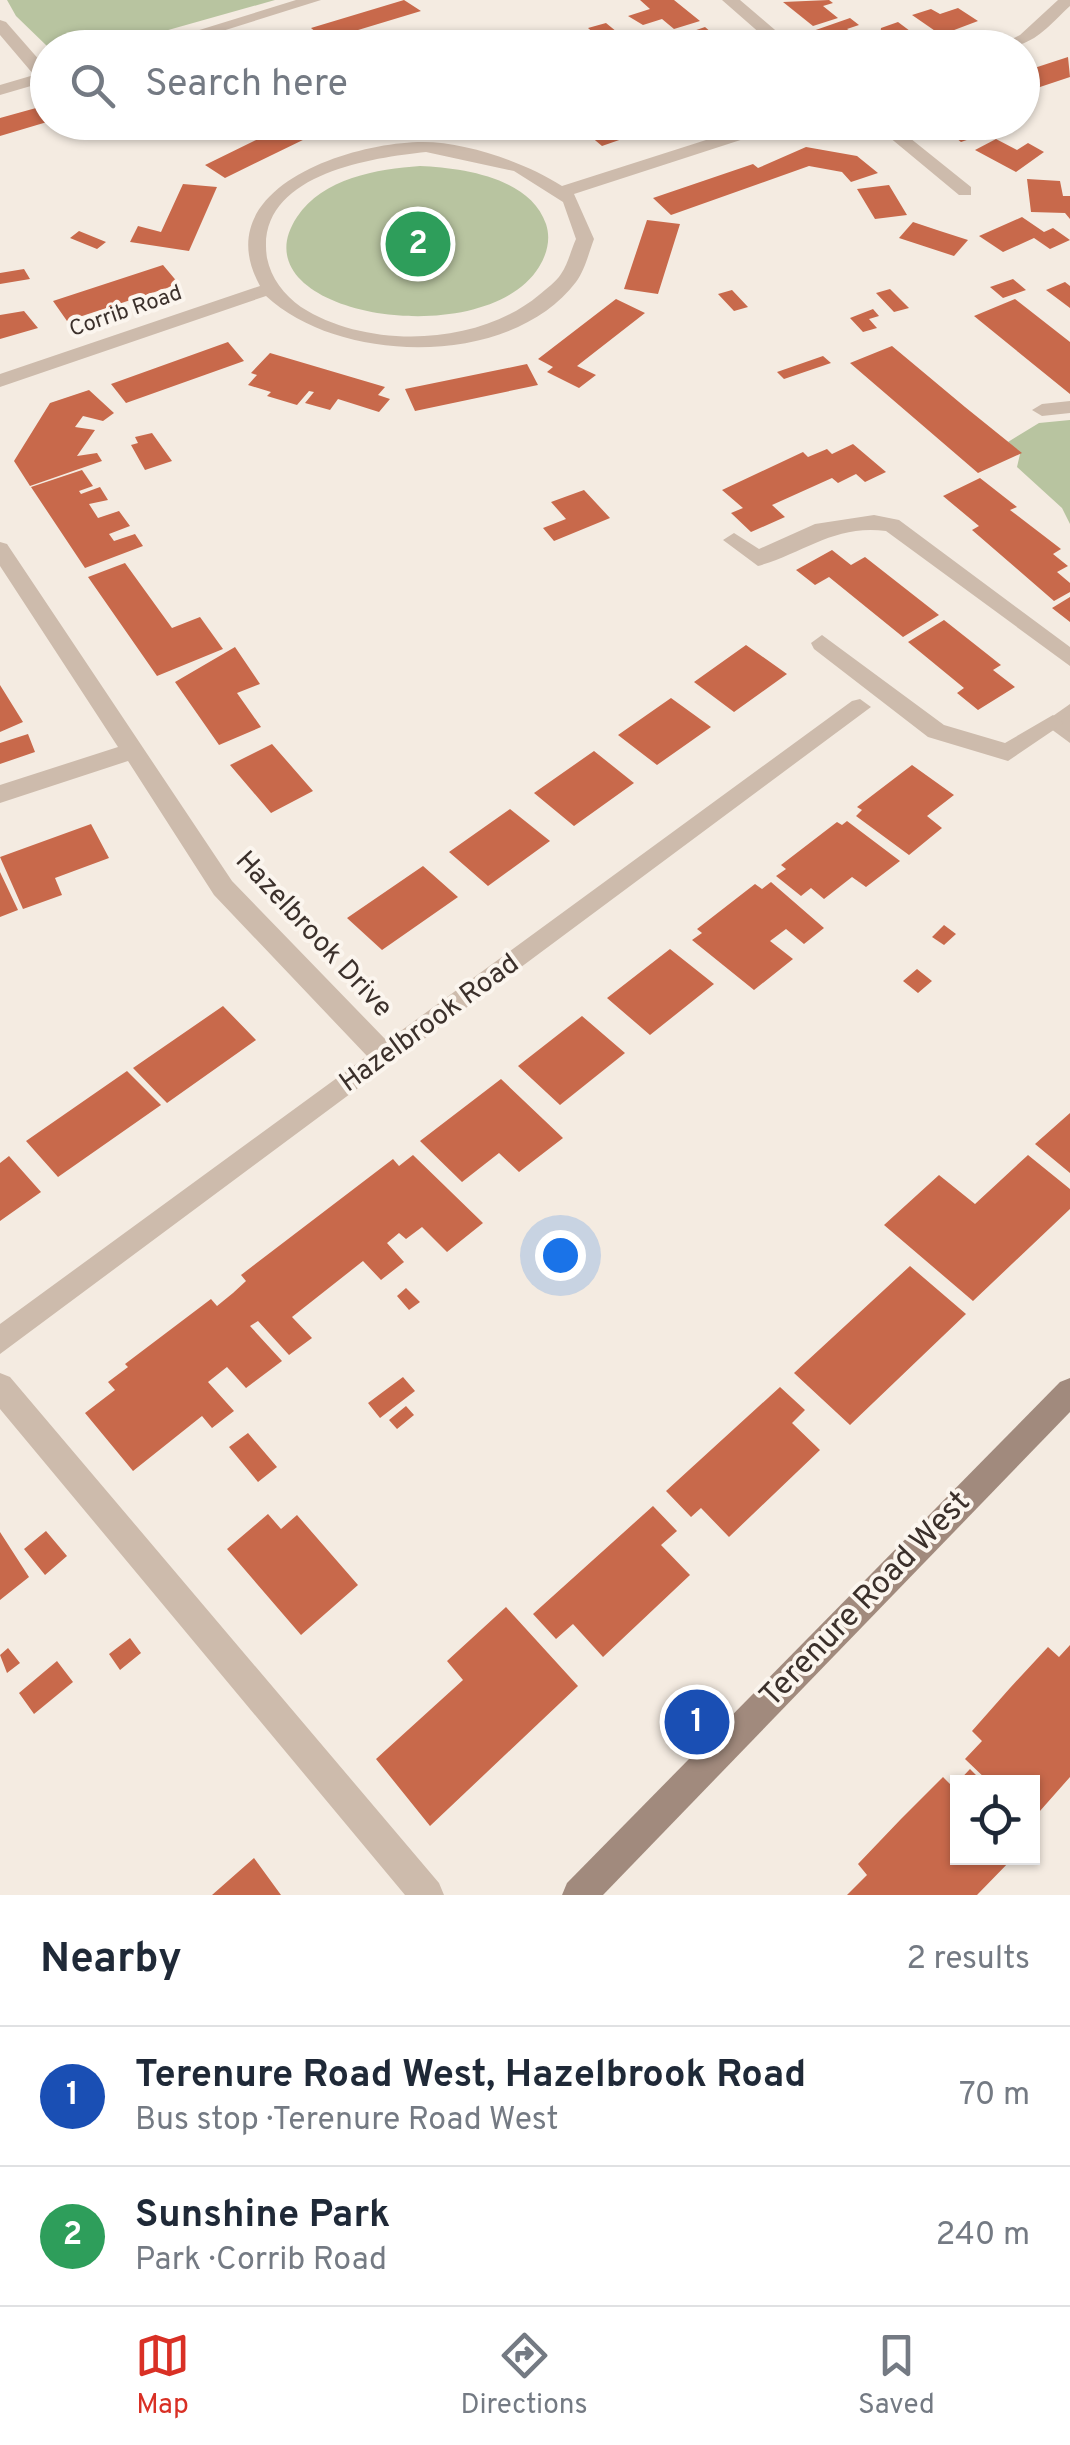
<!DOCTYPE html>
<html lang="en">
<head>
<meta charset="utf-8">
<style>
	:root { --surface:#fff; --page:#f6f6f7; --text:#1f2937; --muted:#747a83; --line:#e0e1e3; --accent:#d93025 }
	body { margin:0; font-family:Overpass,sans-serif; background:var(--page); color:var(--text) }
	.controls { position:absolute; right:30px; bottom:30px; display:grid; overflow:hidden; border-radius:0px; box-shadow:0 2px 8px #0004 }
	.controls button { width:90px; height:90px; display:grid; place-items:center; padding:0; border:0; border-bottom:2px solid var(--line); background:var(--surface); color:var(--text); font:50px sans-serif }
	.you { position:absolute; left:560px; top:1255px; width:35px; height:35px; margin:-25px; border:8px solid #fff; border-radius:50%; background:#1a73e8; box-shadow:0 0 0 15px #1a73e833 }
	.badge { display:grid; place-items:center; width:65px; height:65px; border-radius:50%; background:var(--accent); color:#fff; font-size:32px; font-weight:700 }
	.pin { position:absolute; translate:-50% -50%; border:5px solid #fff; box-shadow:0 2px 10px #0006 }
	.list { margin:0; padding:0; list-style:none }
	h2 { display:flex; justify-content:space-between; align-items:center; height:130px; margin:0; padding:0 40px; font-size:42px }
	h2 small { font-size:32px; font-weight:400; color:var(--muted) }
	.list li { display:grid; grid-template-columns:65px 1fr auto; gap:30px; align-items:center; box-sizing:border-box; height:140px; padding:0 40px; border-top:2px solid var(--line) }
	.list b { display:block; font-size:38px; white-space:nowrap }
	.list p { margin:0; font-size:32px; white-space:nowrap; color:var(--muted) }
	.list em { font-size:32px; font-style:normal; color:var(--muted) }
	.icon { flex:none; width:55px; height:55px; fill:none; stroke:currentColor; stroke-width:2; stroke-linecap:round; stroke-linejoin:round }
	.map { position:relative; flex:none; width:1070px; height:1895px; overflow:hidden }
	.search { position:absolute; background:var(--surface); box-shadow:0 2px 8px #0004; left:30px; right:30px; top:30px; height:110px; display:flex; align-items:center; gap:25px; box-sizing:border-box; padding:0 35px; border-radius:55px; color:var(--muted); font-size:38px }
	.sheet { height:410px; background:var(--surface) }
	nav { display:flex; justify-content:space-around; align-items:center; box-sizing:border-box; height:140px; border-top:2px solid var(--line); background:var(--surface); font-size:28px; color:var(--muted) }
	nav a { display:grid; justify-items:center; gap:5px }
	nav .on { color:var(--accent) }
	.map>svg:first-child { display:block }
	.green { fill:#b8c4a0 }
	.building { fill:#c8694b }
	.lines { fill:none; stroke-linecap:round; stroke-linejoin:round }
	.lane { fill:#cdbbac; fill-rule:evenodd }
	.street { fill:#cdbbac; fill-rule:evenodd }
	.secondary { fill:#a18a7d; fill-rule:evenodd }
	.labels { text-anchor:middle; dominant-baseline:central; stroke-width:8; stroke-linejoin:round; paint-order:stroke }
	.far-street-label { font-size:22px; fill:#3b302b; stroke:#fbf5ee }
	.street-label { font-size:28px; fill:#3b302b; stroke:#fbf5ee }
	.near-street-label { font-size:32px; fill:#3b302b; stroke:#fbf5ee }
</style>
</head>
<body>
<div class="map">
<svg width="1070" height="1895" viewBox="0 0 1070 1895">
	<rect width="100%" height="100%" fill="#f4ebe1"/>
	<path class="green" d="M7,0H275L108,47L49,48L16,16Z
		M420,166C462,168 530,177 546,224C551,239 547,254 539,267C484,356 232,315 297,217C323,178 377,169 420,166Z
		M1070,420V524L1062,508L1017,467L1020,454L1008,442L1039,423Z"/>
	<path class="building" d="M404,0L421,11L325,40L311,28Z
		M640,0H674L700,21L674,29L662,19L643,25L628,16L650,9Z
		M829,0L833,3L823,6L838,18L813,26L783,2Z
		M958,8L978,21L941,35L912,15L931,9L940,14Z
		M850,18L859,25L847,29L850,31L880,35L881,28L898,22L926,43L912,48L830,47L810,32Z
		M606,23L617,32L599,38L588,28Z
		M705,27L719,39L729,48H693L679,36Z
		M297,36L309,48H261V46Z
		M1068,57L1070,77L1022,93V72Z
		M36,108L47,122L0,136V118Z
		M323,122H381V125L325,132Z
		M471,122H561L554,137Z
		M604,122H667L668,123L602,146L583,130Z
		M936,122H974L984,134L961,142Z
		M289,124L309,137L225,178L205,165Z
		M996,139L1017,150L1028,143L1044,152L1016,172L975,150Z
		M806,147L857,156L878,173L851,182L842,172L809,166L671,215L653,198L753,164L758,168Z
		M1027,179L1060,181L1063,196H1070V219L1065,213L1031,212Z
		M183,184L217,187L189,251L130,242L138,226L161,232Z
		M889,185L907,215L875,219L857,189Z
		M1022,217L1044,232L1053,228L1070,240L1050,249L1034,238L1003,252L979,236Z
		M647,220L680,224L658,294L624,289Z
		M913,222L940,231L968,240L954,256L899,238Z
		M79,231L106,242L97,249L70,238Z
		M163,265L179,284L67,321L53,301Z
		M24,269L30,279L0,284V273Z
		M1013,279L1026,290L1003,298L990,287Z
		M1065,282L1070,286V308L1046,290Z
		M890,289L909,308L894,312L876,293Z
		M732,290L748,307L734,311L718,294Z
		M616,299L645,313L577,366L596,375L579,388L547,372L553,367L538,359Z
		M1015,299L1070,342V394L974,316Z
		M873,309L879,316L869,319L877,328L863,332L850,318Z
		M24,311L38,328L0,339V315Z
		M228,342L244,361L126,403L111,384Z
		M892,346L965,407L1022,453L978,473L850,363Z
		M270,353L385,387L378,395L390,399L379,412L338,399L330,410L305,403L314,392L309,391L297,405L267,396L271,392L248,385L257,375L251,373Z
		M823,356L831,363L784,379L777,372Z
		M527,364L538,385L415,411L405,389Z
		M89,390L114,413L103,421L83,416L75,427L95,430L77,456L97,453L102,461L30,486L14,461L50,403Z
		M152,433L172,461L145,470L131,445L138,443L135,437Z
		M853,444L886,472L865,482L856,474L838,483L832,478L772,505L785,517L751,532L731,513L743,508L722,490L803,452L808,457L827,449L832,454Z
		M82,470L93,486L79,491L81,494L100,487L108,500L89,504L98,518L119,511L130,526L109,534L114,541L135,534L143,546L85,568L31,487Z
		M980,478L1017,507L1010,510L1061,549L1053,554L1068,566L1057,572L1070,583V592L1054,601L972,530L979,526L943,496Z
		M584,490L610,518L554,541L543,528L566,519L551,502Z
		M832,550L851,565L865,557L939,615L903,637L829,577L815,585L796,570Z
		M125,563L172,628L200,617L223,649L157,676L88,577Z
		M1070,597V622L1052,608Z
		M944,620L1001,665L993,670L1015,687L978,710L957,693L964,688L908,642Z
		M746,645L787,674L734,712L694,682Z
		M235,647L260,684L237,693L261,727L219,745L175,682Z
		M0,685L23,722L0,732Z
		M671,698L711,727L657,765L618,735Z
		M28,734L35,752L0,764V743Z
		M272,744L313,791L271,813L230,765Z
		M594,751L634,783L574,826L534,793Z
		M912,765L954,795L927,816L942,828L909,855L856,816L862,810L857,807Z
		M510,809L550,841L488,886L449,852Z
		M847,821L900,861L866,887L852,877L824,899L811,888L801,896L776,876L786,869L781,865L837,822L842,825Z
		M91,824L109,858L55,878L62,895L23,909L0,857Z
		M423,866L458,897L382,950L347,918Z
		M0,872L18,910L0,917Z
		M771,882L824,928L804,944L786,929L770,941L793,959L754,990L692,940L702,933L697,929L755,884L762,889Z
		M944,925L956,934L944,945L932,937Z
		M670,949L714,984L650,1035L607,998Z
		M917,969L932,981L918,993L903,981Z
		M223,1006L256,1040L167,1103L133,1068Z
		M582,1016L625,1053L560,1105L518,1066Z
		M127,1071L161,1105L58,1177L26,1141Z
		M501,1079L563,1138L519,1172L499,1153L462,1182L420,1141Z
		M1070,1113V1173L1035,1144Z
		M413,1155L483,1223L447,1252L422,1227L406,1239L399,1233L387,1243L404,1262L381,1280L363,1261L292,1317L312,1338L289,1355L258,1321L250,1326L282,1361L246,1388L227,1367L208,1382L234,1411L212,1428L202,1416L133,1471L85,1413L115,1390L108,1382L128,1367L125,1364L211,1299L217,1306L233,1293L246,1281L241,1275L393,1159L399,1166Z
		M1028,1155L1070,1189V1209L973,1301L884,1225L939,1175L975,1204Z
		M9,1156L41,1192L0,1221V1163Z
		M910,1266L966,1314L850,1425L794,1373Z
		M406,1288L420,1302L409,1310L397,1296Z
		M403,1377L415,1391L380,1418L368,1403Z
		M780,1387L805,1410L792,1423L820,1450L729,1537L701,1508L691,1517L666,1491Z
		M406,1406L414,1415L397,1429L389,1420Z
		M248,1433L277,1467L258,1482L229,1447Z
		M653,1506L677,1531L661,1545L690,1575L603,1657L573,1624L556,1639L533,1614Z
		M268,1514L281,1529L297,1515L358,1585L301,1635L227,1549Z
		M46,1531L67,1556L45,1575L24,1549Z
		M0,1532L29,1577L0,1600Z
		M506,1607L578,1686L430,1826L376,1759L463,1680L447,1661Z
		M130,1638L141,1653L120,1670L109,1654Z
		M1070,1645V1777L1032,1820V1782H989L965,1759L982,1741L972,1731L1010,1688L1048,1647L1059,1657Z
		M8,1648L20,1663L7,1673L0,1655Z
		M57,1661L73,1682L34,1714L19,1693Z
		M970,1769L983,1782H958V1858H1013L977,1895H847L867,1875L858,1864L901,1819L943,1777L953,1787Z
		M254,1858L281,1895H212Z"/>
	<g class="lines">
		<path class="lane" d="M1070,704V743L1043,723Z"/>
		<path class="street" d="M296,0H321L168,48H141Z
			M722,0H740L796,48H777Z
			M1058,0H1070V6C1043,31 1033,48 994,48L1020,35Z
			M0,20L6,22L48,70V81L0,95V85L34,75L0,35Z
			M871,122H890L971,187V195H959Z
			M753,125L762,130L759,134L574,194L594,239C589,252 585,270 576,282C511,368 340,365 266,296L0,387V374L260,286C206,188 351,142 423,142C467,142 526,163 562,186ZM426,152L514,171L563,202L576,239C571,250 568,264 561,274C556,282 546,289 539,295C478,346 368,350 301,307C284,295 271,278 267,258C254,175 369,158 426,152Z
			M1070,401V413L1042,416L1032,410L1042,404Z
			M874,515L899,520L1070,647V666L886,531C835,524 804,553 758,566L723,540L734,533L759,549L815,524Z
			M0,542L7,544L232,881L387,1041L852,701L860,699L871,707L0,1354V1324L367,1056L214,895L128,761L0,803V785L118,747L0,566Z
			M822,635L944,725L1005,743L1053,715L1064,723L1008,761L928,737L814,649L811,643Z
			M0,1373L10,1377L439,1883L444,1895H405L0,1409Z"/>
		<path class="secondary" d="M1070,1378V1412L603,1895H562L567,1883L1060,1382Z"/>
	</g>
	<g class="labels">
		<g class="far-street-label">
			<text transform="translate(126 312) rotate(-19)">Corrib Road</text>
		</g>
		<g class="street-label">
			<text transform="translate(313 935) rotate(47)">Hazelbrook Drive</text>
			<text transform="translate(430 1024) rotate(-36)">Hazelbrook Road</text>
		</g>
		<g class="near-street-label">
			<text transform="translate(866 1600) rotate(-46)">Terenure Road West</text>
		</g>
	</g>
</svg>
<div class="controls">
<button><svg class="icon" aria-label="locate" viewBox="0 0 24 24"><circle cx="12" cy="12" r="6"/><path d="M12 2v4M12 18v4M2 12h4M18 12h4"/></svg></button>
</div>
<div class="you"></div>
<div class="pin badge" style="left:697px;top:1722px;background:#1a4fb4">1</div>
<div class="pin badge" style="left:418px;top:244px;background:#2e9e5b">2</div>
<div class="search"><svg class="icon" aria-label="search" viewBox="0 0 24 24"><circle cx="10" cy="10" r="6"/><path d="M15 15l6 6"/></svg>Search here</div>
</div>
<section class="sheet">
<h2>Nearby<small>2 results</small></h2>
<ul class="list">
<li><span class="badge" style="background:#1a4fb4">1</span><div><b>Terenure Road West, Hazelbrook Road</b><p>Bus stop · Terenure Road West</p></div><em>70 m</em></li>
<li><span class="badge" style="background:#2e9e5b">2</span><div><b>Sunshine Park</b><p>Park · Corrib Road</p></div><em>240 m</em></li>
</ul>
</section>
<nav>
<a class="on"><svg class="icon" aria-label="map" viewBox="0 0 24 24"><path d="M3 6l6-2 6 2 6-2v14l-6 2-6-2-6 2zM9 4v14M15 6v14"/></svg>Map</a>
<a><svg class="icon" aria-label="directions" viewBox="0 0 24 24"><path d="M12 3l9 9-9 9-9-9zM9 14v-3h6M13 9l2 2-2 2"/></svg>Directions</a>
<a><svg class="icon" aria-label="saved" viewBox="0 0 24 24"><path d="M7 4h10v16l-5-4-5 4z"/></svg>Saved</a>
</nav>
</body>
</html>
